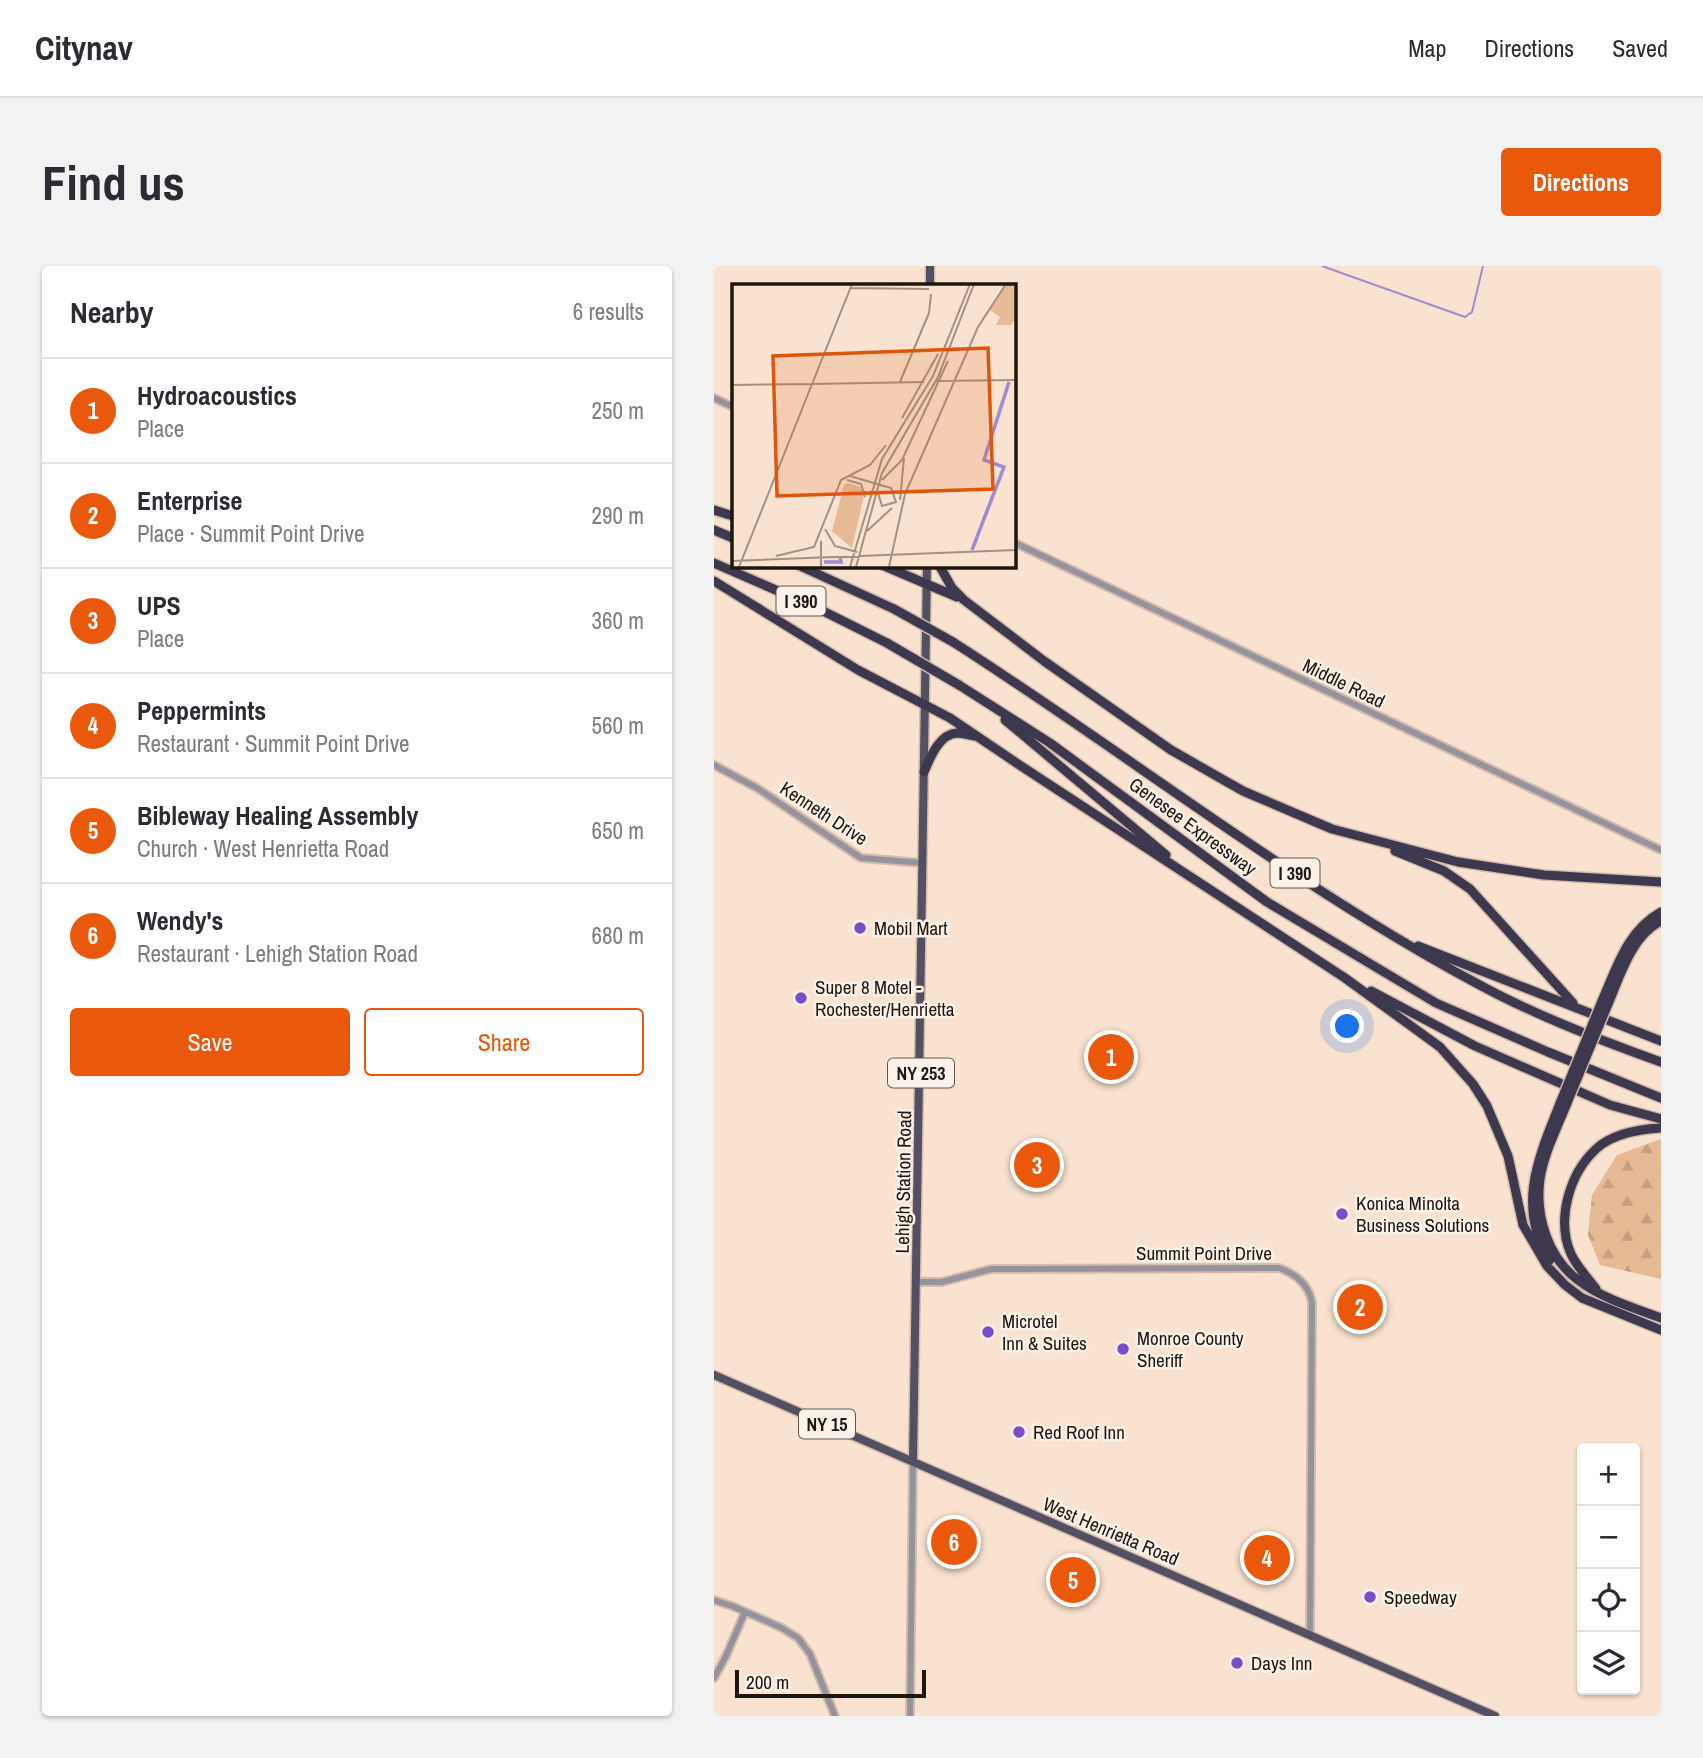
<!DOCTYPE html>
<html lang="en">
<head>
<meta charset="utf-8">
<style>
	:root { --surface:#fff; --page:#f2f2f3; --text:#2b2b33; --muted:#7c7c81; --line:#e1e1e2; --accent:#ea580c }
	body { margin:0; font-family:"Archivo Narrow",sans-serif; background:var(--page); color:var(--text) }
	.controls { position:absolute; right:21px; bottom:21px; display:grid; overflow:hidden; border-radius:7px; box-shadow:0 2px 5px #0004 }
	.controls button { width:63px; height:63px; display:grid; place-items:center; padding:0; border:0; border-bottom:2px solid var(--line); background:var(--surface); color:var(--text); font:35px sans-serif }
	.scale { position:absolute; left:21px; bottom:18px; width:191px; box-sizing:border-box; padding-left:7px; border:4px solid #1e1710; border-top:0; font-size:19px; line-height:24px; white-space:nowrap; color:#1e1710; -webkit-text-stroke:5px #fcf2ea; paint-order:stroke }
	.you { position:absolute; left:634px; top:761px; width:24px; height:24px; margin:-18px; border:5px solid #fff; border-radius:50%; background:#1a73e8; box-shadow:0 0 0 10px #1a73e833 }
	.badge { display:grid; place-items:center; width:46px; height:46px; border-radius:50%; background:var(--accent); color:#fff; font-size:23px; font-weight:700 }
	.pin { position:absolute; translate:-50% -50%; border:4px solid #fff; box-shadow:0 2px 7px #0006 }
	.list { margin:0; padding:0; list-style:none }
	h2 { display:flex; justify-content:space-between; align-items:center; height:91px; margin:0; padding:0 28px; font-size:30px }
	h2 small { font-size:23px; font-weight:400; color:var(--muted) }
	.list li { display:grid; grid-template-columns:46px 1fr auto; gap:21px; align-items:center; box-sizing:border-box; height:105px; padding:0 28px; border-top:2px solid var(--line) }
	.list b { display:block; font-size:26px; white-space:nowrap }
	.list p { margin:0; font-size:23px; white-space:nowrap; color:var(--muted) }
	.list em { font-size:23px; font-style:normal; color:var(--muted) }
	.actions { display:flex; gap:14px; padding:21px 28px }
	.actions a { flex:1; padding:16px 0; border:2px solid var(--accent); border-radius:7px; text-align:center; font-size:24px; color:var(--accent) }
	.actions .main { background:var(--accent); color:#fff }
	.icon { flex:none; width:38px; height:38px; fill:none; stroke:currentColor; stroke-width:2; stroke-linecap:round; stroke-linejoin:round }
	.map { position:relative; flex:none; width:947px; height:1450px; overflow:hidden; border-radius:7px }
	header { display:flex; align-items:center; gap:42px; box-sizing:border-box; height:98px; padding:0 35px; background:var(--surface); border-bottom:2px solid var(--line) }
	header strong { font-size:33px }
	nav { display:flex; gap:38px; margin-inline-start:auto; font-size:24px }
	.intro { display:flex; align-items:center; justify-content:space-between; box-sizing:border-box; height:168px; padding:0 42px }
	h1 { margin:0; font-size:49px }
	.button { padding:18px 32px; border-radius:7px; background:var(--accent); color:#fff; font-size:24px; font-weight:700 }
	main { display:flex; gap:42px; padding:0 42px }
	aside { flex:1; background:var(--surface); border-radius:7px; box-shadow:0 2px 5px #0004 }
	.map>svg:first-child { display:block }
	.forest { fill:url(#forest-firs) }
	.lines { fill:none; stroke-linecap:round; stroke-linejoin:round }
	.stream { stroke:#9d8bd3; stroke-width:2 }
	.minor-casing { stroke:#d2bdad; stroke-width:10 }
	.major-casing { stroke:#d2bdad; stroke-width:11 }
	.highway-casing { stroke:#d2bdad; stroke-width:12 }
	.minor { stroke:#96939e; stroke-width:6 }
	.major { stroke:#545063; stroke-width:8 }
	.highway { stroke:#3d384d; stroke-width:9 }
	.highway-bridge-casing { stroke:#d2bdad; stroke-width:12; stroke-linecap:butt }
	.highway-bridge { stroke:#3d384d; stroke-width:9 }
	.poi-dot { fill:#774ec7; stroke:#fcf2ea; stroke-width:2.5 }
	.labels { text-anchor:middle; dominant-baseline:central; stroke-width:5; stroke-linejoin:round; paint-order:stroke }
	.shield { fill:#fcf2ea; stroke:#615951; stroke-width:2 }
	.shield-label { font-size:18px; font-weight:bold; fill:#1e1710 }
	.street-label { font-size:19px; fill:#1e1710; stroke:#fcf2ea }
	.poi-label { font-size:19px; fill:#1e1710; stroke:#fcf2ea; text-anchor:start }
	.inset-river { fill:none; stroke:#9d8bd3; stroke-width:3.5 }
	.inset-road { fill:none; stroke:#a19183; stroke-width:2 }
	.view { fill:#de560c; fill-opacity:0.15; stroke:#de560c; stroke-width:3.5 }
	.inset-edge { fill:none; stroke:#1e1710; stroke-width:3.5 }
</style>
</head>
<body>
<header>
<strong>Citynav</strong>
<nav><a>Map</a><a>Directions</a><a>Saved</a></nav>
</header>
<div class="intro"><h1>Find us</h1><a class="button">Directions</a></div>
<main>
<aside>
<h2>Nearby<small>6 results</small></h2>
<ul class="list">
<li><span class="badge">1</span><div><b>Hydroacoustics</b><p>Place</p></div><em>250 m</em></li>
<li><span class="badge">2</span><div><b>Enterprise</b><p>Place · Summit Point Drive</p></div><em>290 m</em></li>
<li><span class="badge">3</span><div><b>UPS</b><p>Place</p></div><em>360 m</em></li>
<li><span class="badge">4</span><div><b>Peppermints</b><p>Restaurant · Summit Point Drive</p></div><em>560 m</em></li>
<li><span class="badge">5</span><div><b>Bibleway Healing Assembly</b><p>Church · West Henrietta Road</p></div><em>650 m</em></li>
<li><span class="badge">6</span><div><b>Wendy's</b><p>Restaurant · Lehigh Station Road</p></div><em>680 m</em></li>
</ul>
<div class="actions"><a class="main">Save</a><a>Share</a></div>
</aside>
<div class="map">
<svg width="947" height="1450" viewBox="0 0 947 1450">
	<defs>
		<pattern id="forest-firs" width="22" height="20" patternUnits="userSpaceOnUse" patternTransform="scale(1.75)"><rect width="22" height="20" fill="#e6ba95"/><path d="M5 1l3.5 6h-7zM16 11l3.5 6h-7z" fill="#c59f7f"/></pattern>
	</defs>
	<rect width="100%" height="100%" fill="#f9e2cf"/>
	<path class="forest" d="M947,873V1013L886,999L874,969L878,929L903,889Z"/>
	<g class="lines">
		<path class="stream" d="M608,0L751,51L758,46L769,0"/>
		<defs>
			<path id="minor" d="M0,132L19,141
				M299,276L947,584
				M0,499L43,522L147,592L209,597
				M203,1016H228L277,1003L565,1002C582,1008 595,1019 598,1037L596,1368
				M0,1334L18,1340L66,1361L84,1372L96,1388L121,1450
				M0,1412L12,1390L31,1346
				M196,1450L199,1195"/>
			<path id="major" d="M216,19V0
				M0,1109L781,1450
				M199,1195L213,299"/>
			<path id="highway" d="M0,244L19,250
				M0,264L19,272
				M0,297L103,342L173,377
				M84,299L180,343
				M168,299L243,331
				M225,299L238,322L250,334L330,395L457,484L529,525L618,563L744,596L830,609L947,616
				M0,315L144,404L236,452L307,500L631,712L726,781L759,818L773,840L794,890L809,959L833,1000L851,1019L868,1032L947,1064
				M239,376C414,488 578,618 762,717C820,749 885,774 947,796
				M245,419L336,477L553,636L665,703L722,737L834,786L947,832
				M291,454L452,589
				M210,506C216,492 225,468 243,467C248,467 255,469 261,470
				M681,585L730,605L756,623L859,737
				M704,680L947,775
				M657,725L761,780L896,839L947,853
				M888,735C903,701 913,665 947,646
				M894,738C906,710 918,669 947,655
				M853,837C843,862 830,887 826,913C821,950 834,992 864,1014C887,1032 920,1042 947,1052
				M836,994C801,940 826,888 847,835
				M882,1023C874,1012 863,1001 857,988C842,954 855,908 882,883C898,868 926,863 947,862"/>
		</defs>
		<use href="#minor" class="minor-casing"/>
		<use href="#major" class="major-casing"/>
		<use href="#highway" class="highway-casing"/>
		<use href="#minor" class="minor"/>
		<use href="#major" class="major"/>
		<use href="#highway" class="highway"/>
		<defs>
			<path id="highway-bridge" d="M180,343L239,376
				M173,377L245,419
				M847,835L888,735
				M853,837L894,738"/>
		</defs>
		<use href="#highway-bridge" class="highway-bridge-casing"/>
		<use href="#highway-bridge" class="highway-bridge"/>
	</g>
	<g class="poi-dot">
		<circle cx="146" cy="662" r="7"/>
		<circle cx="87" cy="732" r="7"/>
		<circle cx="628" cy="948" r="7"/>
		<circle cx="274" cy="1066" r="7"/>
		<circle cx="409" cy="1083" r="7"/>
		<circle cx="305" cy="1166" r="7"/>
		<circle cx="656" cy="1331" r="7"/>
		<circle cx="523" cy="1397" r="7"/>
	</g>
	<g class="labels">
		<g class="shield">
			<rect x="62.5" y="320.5" width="49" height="29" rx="5"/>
			<rect x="556.5" y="592.5" width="49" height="29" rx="5"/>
			<rect x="174" y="792.5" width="66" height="29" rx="5"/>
			<rect x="85" y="1143.5" width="56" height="29" rx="5"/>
		</g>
		<g class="shield-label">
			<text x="87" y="335">I 390</text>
			<text x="581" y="607">I 390</text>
			<text x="207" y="807">NY 253</text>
			<text x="113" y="1158">NY 15</text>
		</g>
		<g class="street-label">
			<text transform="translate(630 417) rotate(26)">Middle Road</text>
			<text transform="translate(110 547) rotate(33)">Kenneth Drive</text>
			<text transform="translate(479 560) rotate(36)">Genesee Expressway</text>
			<text transform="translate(189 916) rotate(-89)">Lehigh Station Road</text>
			<text x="490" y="987">Summit Point Drive</text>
			<text transform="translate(397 1265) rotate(23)">West Henrietta Road</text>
		</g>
		<g class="poi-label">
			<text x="160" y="662">Mobil Mart</text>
			<text x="101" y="721">Super 8 Motel -<tspan x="101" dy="22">Rochester/Henrietta</tspan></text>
			<text x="642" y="937">Konica Minolta<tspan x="642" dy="22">Business Solutions</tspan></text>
			<text x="288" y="1055">Microtel<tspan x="288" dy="22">Inn &amp; Suites</tspan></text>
			<text x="423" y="1072">Monroe County<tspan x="423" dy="22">Sheriff</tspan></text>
			<text x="319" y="1166">Red Roof Inn</text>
			<text x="670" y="1331">Speedway</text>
			<text x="537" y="1397">Days Inn</text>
		</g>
	</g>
	<g transform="translate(18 18)">
		<rect width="284" height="284" fill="#f9e2cf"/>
		<path d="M116,199L128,203L132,211L120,264L100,247L112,201Z" fill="#e6ba95"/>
		<path d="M275,0H283V36L279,41H264L268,33L258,26Z" fill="#e6ba95"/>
		<path class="inset-river" d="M240,266L272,183L252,176L277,98M92,278H109L108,274"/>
		<path class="inset-road" d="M118,4L197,5M204,97L284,96M168,98L197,29L199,10M79,100L192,98M0,101L79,100M170,134L206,70M118,192L159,204L164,218L150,222L146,209M115,196L129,200L133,213M150,196L170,176L216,77M168,216L172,174M93,245L103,262L125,268M135,247L160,224M89,257V283M44,272L82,263L109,196L138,181L154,161M0,277L284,266M7,283L120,0M118,283L150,175L201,92L238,0M124,283L150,189L206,93L242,0M157,283L173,210L246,43L274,0"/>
		<path class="view" d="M256,64L261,205L45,212L41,72Z"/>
		<rect width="284" height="284" class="inset-edge"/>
	</g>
</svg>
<div class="controls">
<button>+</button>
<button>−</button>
<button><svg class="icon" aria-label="locate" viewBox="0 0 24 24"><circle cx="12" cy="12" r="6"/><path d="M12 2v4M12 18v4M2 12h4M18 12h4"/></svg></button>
<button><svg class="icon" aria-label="layers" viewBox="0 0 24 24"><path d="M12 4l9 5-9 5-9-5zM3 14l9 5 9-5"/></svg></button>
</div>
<div class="scale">200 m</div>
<div class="you"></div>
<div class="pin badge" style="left:397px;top:791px">1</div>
<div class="pin badge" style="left:646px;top:1041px">2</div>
<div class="pin badge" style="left:323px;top:899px">3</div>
<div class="pin badge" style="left:553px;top:1292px">4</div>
<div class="pin badge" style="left:359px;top:1314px">5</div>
<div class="pin badge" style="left:240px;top:1276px">6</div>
</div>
</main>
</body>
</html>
